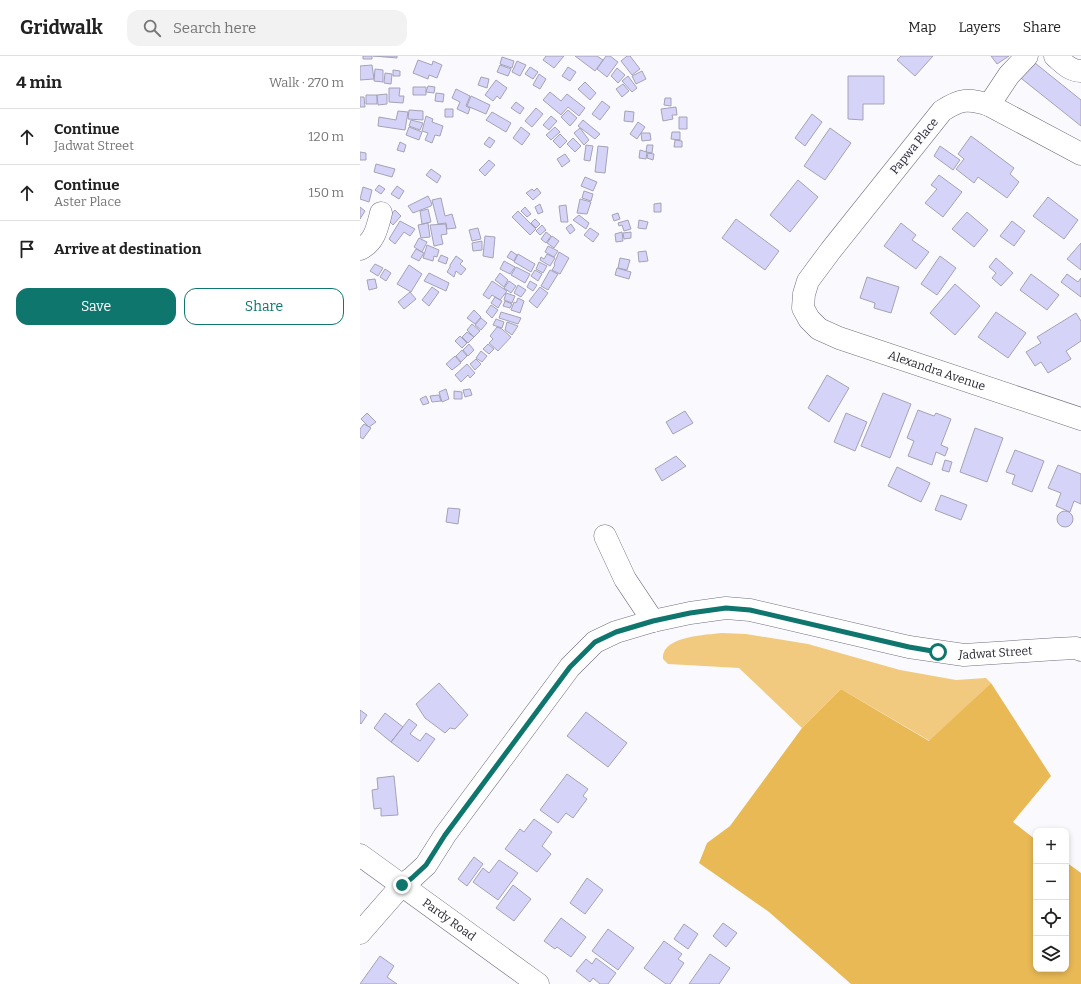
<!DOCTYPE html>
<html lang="en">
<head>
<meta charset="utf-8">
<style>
	:root { --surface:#fff; --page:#f2f2f2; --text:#222; --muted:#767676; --line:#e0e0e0; --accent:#0f766e }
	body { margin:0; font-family:Bitter,serif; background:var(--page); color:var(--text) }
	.controls { position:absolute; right:12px; bottom:12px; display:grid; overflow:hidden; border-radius:8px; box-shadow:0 2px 6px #0003 }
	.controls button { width:36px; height:36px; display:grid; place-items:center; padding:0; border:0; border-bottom:1px solid var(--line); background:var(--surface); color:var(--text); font:20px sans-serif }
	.stop { position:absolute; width:12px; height:12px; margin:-9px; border:3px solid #0f766e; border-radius:50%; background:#fff }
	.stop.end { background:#0f766e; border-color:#fff; box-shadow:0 1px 4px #0008 }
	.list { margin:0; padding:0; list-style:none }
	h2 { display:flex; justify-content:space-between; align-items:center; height:52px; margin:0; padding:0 16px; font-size:17px }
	h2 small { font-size:13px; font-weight:400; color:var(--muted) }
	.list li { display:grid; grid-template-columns:26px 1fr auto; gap:12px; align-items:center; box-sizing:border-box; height:56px; padding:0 16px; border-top:1px solid var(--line) }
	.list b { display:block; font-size:15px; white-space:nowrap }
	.list p { margin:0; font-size:13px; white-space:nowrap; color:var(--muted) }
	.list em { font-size:13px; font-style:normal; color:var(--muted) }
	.actions { display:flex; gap:8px; padding:12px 16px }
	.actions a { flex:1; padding:9px 0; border:1px solid var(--accent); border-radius:12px; text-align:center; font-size:14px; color:var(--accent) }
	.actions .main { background:var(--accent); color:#fff }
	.icon { flex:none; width:22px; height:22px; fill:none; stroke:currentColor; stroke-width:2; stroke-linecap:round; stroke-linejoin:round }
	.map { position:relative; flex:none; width:721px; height:928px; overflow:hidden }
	header { display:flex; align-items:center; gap:24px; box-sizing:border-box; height:56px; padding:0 20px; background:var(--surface); border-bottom:1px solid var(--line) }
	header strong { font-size:19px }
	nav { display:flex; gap:22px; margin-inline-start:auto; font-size:14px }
	.search { width:280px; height:36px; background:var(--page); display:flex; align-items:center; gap:10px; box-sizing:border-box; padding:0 14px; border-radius:12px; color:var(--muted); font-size:15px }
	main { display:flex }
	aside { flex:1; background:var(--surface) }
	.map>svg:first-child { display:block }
	.green { fill:#f1ca7f }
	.forest { fill:#e9b956 }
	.building { fill:#d6d3f8; stroke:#a4a2b7 }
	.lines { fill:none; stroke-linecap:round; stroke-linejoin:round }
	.minor-casing { stroke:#706e81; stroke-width:23 }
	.minor { stroke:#fff; stroke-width:22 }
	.route { stroke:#0f766e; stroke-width:5 }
	.labels { text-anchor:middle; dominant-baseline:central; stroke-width:3; stroke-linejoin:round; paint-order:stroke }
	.street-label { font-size:12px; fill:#292830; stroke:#fafafe }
</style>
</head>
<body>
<header>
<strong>Gridwalk</strong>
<div class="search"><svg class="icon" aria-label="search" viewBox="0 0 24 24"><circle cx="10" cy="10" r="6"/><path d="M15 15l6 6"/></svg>Search here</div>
<nav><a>Map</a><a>Layers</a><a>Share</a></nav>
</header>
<main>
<aside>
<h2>4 min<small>Walk · 270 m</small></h2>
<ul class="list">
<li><svg class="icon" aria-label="ahead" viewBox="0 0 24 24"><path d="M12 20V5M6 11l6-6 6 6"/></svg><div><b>Continue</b><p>Jadwat Street</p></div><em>120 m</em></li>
<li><svg class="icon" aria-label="ahead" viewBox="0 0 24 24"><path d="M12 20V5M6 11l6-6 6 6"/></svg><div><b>Continue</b><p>Aster Place</p></div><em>150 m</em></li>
<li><svg class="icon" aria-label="arrive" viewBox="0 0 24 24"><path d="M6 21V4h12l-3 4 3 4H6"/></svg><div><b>Arrive at destination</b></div></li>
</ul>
<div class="actions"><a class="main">Save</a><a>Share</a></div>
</aside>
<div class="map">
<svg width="721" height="928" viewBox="0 0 721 928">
	<rect width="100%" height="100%" fill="#fafafe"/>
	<path class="green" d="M362,577L386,578L448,588L540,614L596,624L626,622L631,627L570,685L481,633L442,672L379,612L308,608L303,603C301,580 346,579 362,577Z"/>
	<path class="forest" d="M631,627L691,720L653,766L676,784V913H706V806L721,817V928H491L409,856L339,807L347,787L370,770L442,672L481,633L569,685Z"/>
	<path class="building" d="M3,0H12V3H3Z
		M13,0H37V2Z
		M186,0H204L194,12L183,4Z
		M215,0H237L243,4L235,15Z
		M246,0H250L258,6L247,21L237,13Z
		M267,0H270L280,13L272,19L261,5Z
		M541,0H573L555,20L537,4Z
		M631,0H649L637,8Z
		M142,1L154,5L152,12L140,8Z
		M670,3L721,44V70L657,19Z
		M58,4L72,9L73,5L82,9L77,22L69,19L68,23L53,17Z
		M157,5L166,9L160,20L152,16Z
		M12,9L14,23L0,24V10Z
		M140,9L151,13L148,20L137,16Z
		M170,11L178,16L173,23L165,18Z
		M208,11L216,16L210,25L202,20Z
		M257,12L265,19L258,27L251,20Z
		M15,13L23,14V26L14,25Z
		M33,14L40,15V20H33Z
		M282,15L286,23L276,28L272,20Z
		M25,17L32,18L31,28L24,27Z
		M179,18L186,23L180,33L173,29Z
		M268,20L277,32L272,36L262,25Z
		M488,20H524V48H503V64L488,63Z
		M121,21L129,23L127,32L118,29Z
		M136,24L147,32L140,43L137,40L133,45L125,39Z
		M225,26L236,37L230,44L218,33Z
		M263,28L269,35L262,41L256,33Z
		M68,30L75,31L74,37L66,36Z
		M53,31H66V39H53Z
		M29,32H40L39,40H44L43,47L29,46Z
		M96,33L110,40L106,50L110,52L108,58L97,53L100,46L92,42Z
		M190,36L201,45L207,38L225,52L219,60L208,51L201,59L183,44Z
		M76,37L84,38L83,46L75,45Z
		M27,38V48L18,49L17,39Z
		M6,39H17V48H6Z
		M111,40L130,49L126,58L107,50Z
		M0,41H4L5,51H0Z
		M305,42H311V50L304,49Z
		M242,45L250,51L240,64L232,58Z
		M156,46L164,52L160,58L151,52Z
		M316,51L317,59H312L313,63L303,65L301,53Z
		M176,52L183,58L172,71L165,65Z
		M85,53H93V61H85Z
		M49,54L63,55V64L48,63Z
		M208,54L217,62L210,70L201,61Z
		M38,55L48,56L45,74L18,70L19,61L36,64Z
		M265,55L274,56L273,66L264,65Z
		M132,56L151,67L146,76L126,64Z
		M452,58L462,66L445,90L435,82Z
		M66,60L73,63L72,66L83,70L80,80L75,79L72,87L65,84L68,77L62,75Z
		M191,60L197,65L189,74L183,69Z
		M319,61H327V73H319Z
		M51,64L63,67L60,74L49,70Z
		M223,64L240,78L235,83L218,70Z
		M278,66L285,71L277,83L270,78Z
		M49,71L62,76L59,84L46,79Z
		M161,71L170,78L162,89L153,82Z
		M195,71L200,76L191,84L186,79Z
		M220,72L229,84L224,89L214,77Z
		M470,72L491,87L465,124L444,110Z
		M312,76H320V84L311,83Z
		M281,77H290L291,84L282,85Z
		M200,78L207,85L200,92L193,85Z
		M611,80L654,112L650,118L659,126L647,142L618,121L614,127L596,113L604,103L598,98Z
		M129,81L135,85L130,92L124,88Z
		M213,82L221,90L215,96L207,88Z
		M315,84L322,85V91H314Z
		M40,86L46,89L44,96L37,94Z
		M226,89L233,90L230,105L224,104Z
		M287,89H293L292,97L286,96Z
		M238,90L248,91L245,117L235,116Z
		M580,90L600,104L593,114L574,100Z
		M280,94L287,96L286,103L279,102Z
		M0,96L6,97V104H0Z
		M288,97L294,98L293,104L287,102Z
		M205,98L210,105L202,111L197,103Z
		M129,104L135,109L125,120L119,114Z
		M16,108L35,113L32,121L14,116Z
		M71,113L81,120L77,127L66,119Z
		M579,119L602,136L583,161L565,147L577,133L571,129Z
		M225,121L237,126L233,135L221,130Z
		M438,124L458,141L430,176L410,159Z
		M19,129L25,133L21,138L15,134Z
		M37,130L44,135L39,143L31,138Z
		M3,131L12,134L9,146L0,143Z
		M177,132L181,137L173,144L166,137L172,133L174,135Z
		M224,135L233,138L231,145L222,142Z
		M68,140L72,148L71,150L53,157L48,150Z
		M688,141L718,164L704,183L673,160Z
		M81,142L85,160L92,158L96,172L87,173L86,167L78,168L72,144Z
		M220,143L231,146L227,158L217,157Z
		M301,147V156H294V148Z
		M180,148L183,156L178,158L175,151Z
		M206,149L208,166H201L199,150Z
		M0,151L5,155L0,163Z
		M165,151L171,158L167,161L161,155Z
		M68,153L71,166L62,168L60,155Z
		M35,154L41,160L33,169L27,163Z
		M158,155L176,173L170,179L152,161Z
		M607,156L628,174L614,191L592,173Z
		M258,157L260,163L254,165L252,159Z
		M219,159L229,167L226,173L213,164Z
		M175,163L180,168L176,172L171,167Z
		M376,163L419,195L405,214L362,182Z
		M268,164L271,173L264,175L262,169L259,170L258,167Z
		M279,164L288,166L286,173L278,172Z
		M40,165L55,173L50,180L44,176L35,188L29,183Z
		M652,165L665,175L654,190L640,180Z
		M68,167L70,181L61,182L58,169Z
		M541,167L556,179L552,184L569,196L556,213L524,190Z
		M86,168L87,178L81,179L83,188L74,190L70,169Z
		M211,168L215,174L210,178L206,172Z
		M182,169L186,174L180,179L176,175Z
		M118,172L121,183L112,185L109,174Z
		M230,172L239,178L233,186L224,179Z
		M186,176L191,180L186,187L181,183Z
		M262,176L263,185L256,186L255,178Z
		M271,176V182L264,183L263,177Z
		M125,180L135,181L133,202L123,200Z
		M192,180L199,185L194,192L187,187Z
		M59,182L67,186L62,196L54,191Z
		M122,185V194L113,195L112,187Z
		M721,187V214L707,203Z
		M67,189L79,194L77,201L74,200L73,205L63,202Z
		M188,190L198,195L194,201L185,196Z
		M56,193L64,197L59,205L51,201Z
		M151,195L157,199L154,205L147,201Z
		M286,195L288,205L279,206L278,196Z
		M199,196L209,202L200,218L192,214L195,209L194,208Z
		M158,198L175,208L171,216L154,206Z
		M187,198L195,202L190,210L180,204L181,201L184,203Z
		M81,199L88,202L86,208L78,205Z
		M96,200L103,205L100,208L106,213L101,219L96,215L94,221L87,216L90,211V209Z
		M580,200L596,212L577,239L561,228Z
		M260,202L270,204L267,214L258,212Z
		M636,202L653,217L641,230L632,222L636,217L629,211Z
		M144,205L155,211L150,218L140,213Z
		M179,206L187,210L183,217L176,213Z
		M15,208L23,212L18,220L10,215Z
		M49,209L62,218L51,236L37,228Z
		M156,211L170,218L165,227L151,219Z
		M257,212L271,216L269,223L255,219Z
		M25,213L31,217L26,225L20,221Z
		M175,214L182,218L178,225L171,220Z
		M190,214L198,218L188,234L181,230Z
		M69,217L89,227L86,235L64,225Z
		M140,217L148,224L144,231L135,224Z
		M671,218L699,239L687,254L660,234Z
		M707,218L718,226L721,222V241L701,226Z
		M507,221L539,231L531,257L514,252L515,247L500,242Z
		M15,223L17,232L9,234L7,224Z
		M132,225L147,235L140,244L132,239L129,243L123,239Z
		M149,225L156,230L151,237L144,232Z
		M170,225L177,229L173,235L167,231Z
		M595,228L620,250L595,279L570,257Z
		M158,229L166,234L161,241L154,237Z
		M72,231L79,236L69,250L62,244Z
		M180,231L188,237L177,252L169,245Z
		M50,236L56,243L44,253L38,246Z
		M146,237L155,240L152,247L144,244Z
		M135,241L142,245L138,252L131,247Z
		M158,242L164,245L160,257L151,254L154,246L156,247Z
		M145,245L152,248L150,252L143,250Z
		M131,249L138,254L132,262L126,256Z
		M114,254L121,261L115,268L107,262Z
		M141,256L161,262L158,268L139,262Z
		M636,256L666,277L648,302L618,281Z
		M716,257L721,265V285L706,295L711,303L688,317L681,306L675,310L666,296L681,287L677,281Z
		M121,262L127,267L121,274L115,269Z
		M136,263L144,266L142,272L133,269Z
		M147,266L158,270L152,279L145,274Z
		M112,268L120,275L114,281L107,274Z
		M137,271L142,273L151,281L138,295L129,287L133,283L130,280Z
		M107,276L114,281L108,287L102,281Z
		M100,280L107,287L102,292L95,285Z
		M109,288L114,294L108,300L103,294Z
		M128,288L134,293L129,298L123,293Z
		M102,294L107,300L101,306L96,300Z
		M121,295L127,300L122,306L116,302Z
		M95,300L101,307L92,314L86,308Z
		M116,303L121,308L115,314L110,308Z
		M107,308L115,317L110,322L108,319L101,326L95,319Z
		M467,319L489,332L469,366L448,352Z
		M86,333L89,343L82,346L79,336Z
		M110,333L112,339L105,341L103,334Z
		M94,335L102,336V343H94Z
		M523,337L551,348L530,402L501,390Z
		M79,339L81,345L72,346L70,340Z
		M66,340L69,347L63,349L60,343Z
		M558,354L574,360L576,357L591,363L581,389L588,392L585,400L576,396L572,409L548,400L554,385L547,382Z
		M325,355L333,367L313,378L306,366Z
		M7,357L16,366L9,371L1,363Z
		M486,357L507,366L495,395L474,386Z
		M4,368L11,372L3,383L0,381V373Z
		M615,372L643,382L627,426L600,416Z
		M655,394L684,405L672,436L652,428L655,419L646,416Z
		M316,400L326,410L302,425L295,413Z
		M585,404L592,406L589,416L582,414Z
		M698,409L721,418V448L714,445L710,456L696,450L701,437L688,432Z
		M537,411L570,427L561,446L528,430Z
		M581,439L607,449L601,464L575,454Z
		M88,452L100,453L98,468L86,466Z
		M697 463a8 8 0 1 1 16 0a8 8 0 1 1-16 0Z
		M79,627L108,659L95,673L90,672L85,677L65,662L56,648Z
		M0,654L7,659L1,668L0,667Z
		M226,656L267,687L248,711L207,680Z
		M25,657L43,671L31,686L14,672Z
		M49,663L57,669L50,678L60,685L66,677L75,683L58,706L31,686Z
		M207,718L228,733L223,740L227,743L213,762L206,757L198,767L180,754Z
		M34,720L38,759L21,760V752L14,753L12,734L18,733L17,722Z
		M174,763L192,776L182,790L191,798L177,816L145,793L160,773L164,776Z
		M114,801L123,808L107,830L98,823Z
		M139,804L158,817L138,844L113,826L123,812L129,817Z
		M227,822L243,834L225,858L210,847Z
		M153,829L171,843L154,865L136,852Z
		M201,862L226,881L211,901L197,891L195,893L184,885Z
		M363,867L377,877L366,891L353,880Z
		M324,868L338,878L328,893L314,883Z
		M248,873L274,892L258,914L232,895Z
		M304,885L322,898L318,903L324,907L310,928H306L284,912Z
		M350,898L370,912L359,928H329Z
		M20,900L34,910L27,921L37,928H0Z
		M236,902L256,917L248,928H240L233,922L230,926L216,915L226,903L232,908Z"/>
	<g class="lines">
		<defs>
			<g id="minor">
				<path d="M695,0C703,7 710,15 721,15"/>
				<path d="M629,49L649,19L667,0"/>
				<path id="s1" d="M721,98L629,49C609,42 600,43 582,55L471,194L448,225L444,238L443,252L449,263L459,273L479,282L721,363"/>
				<path d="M0,193C15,186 17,172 21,157"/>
				<path d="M245,480L265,523L293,565"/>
				<path id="s2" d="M0,799L178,928"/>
				<path id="s3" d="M0,877L42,829L52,822L66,809L85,779L210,611L235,586L256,576L293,565L330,557L366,552L390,554L549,591L604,599L696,593L716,592L721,594"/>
			</g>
		</defs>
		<use href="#minor" class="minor-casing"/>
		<use href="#minor" class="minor"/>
	</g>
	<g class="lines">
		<path class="route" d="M42,829L52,822L66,809L85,779L210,611L235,586L256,576L293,565L330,557L366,552L390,554L549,591L578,596"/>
	</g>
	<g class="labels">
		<g class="street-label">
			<text transform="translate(554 90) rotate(-51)">Papwa Place</text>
			<text stroke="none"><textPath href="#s1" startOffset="550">Alexandra Avenue</textPath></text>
			<text stroke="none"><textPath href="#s3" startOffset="786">Jadwat Street</textPath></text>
			<text stroke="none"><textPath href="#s2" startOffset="110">Pardy Road</textPath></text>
		</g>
	</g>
</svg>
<div class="controls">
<button>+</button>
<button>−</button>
<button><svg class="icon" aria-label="locate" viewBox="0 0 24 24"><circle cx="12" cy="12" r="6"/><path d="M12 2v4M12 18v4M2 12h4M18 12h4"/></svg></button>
<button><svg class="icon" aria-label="layers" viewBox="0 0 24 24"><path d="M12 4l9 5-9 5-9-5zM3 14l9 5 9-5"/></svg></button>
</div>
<div class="stop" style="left:578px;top:596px"></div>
<div class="stop end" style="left:42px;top:829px"></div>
</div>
</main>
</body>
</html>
